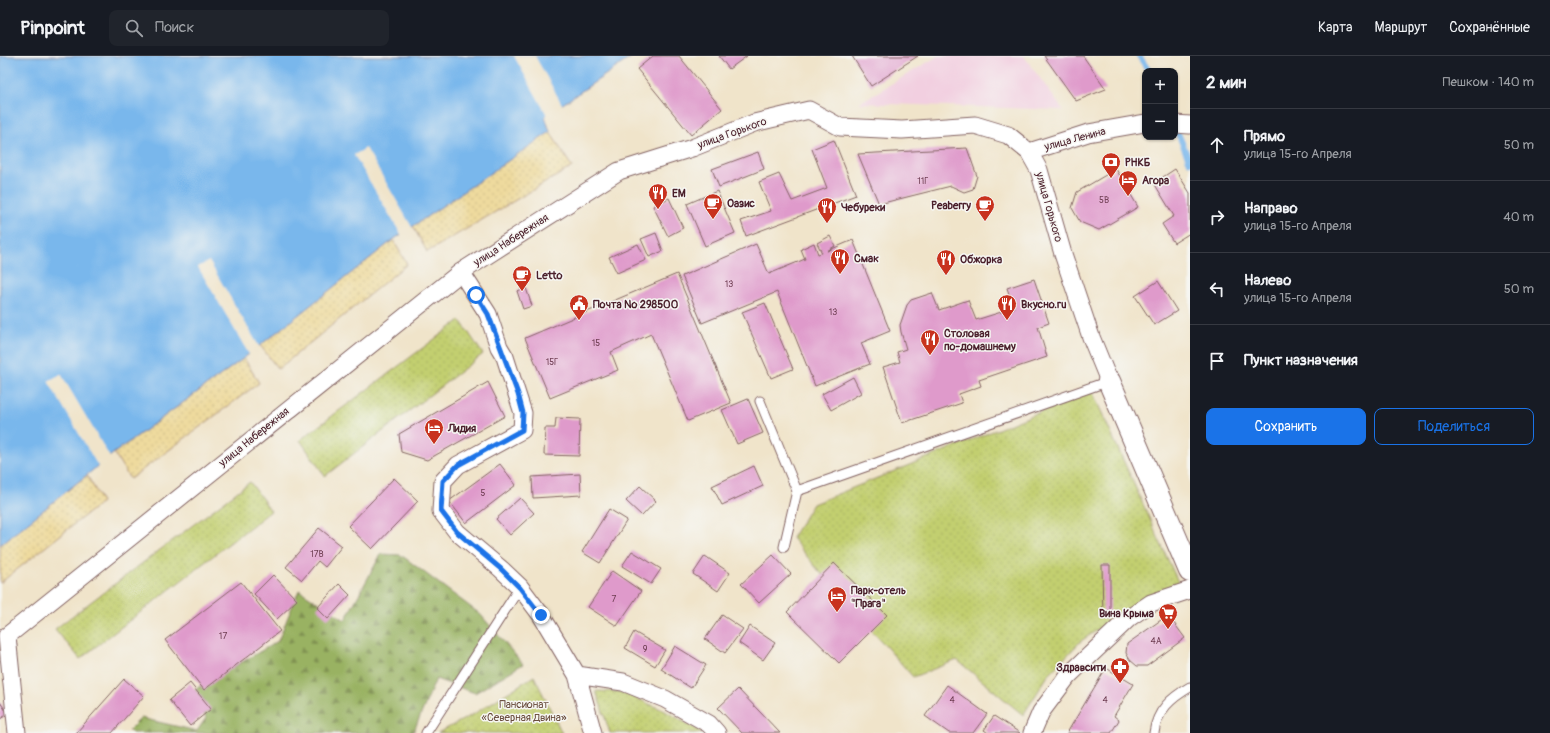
<!DOCTYPE html>
<html lang="ru">
<head>
<meta charset="utf-8">
<style>
	:root { --surface:#171b24; --page:#20242c; --text:#f1f3f6; --muted:#9ea1a6; --line:#363941; --accent:#1a73e8 }
	body { margin:0; font-family:Pangolin,sans-serif; background:var(--page); color:var(--text) }
	.controls { position:absolute; right:12px; top:12px; display:grid; overflow:hidden; border-radius:8px; box-shadow:0 1px 3px #0004 }
	.controls button { width:36px; height:36px; display:grid; place-items:center; padding:0; border:0; border-bottom:1px solid var(--line); background:var(--surface); color:var(--text); font:20px sans-serif }
	.stop { position:absolute; width:12px; height:12px; margin:-9px; border:3px solid #1a73e8; border-radius:50%; background:#fff }
	.stop.end { background:#1a73e8; border-color:#fff; box-shadow:0 1px 4px #0008 }
	.list { margin:0; padding:0; list-style:none }
	h2 { display:flex; justify-content:space-between; align-items:center; height:52px; margin:0; padding:0 16px; font-size:17px }
	h2 small { font-size:13px; font-weight:400; color:var(--muted) }
	.list li { display:grid; grid-template-columns:26px 1fr auto; gap:12px; align-items:center; box-sizing:border-box; height:72px; padding:0 16px; border-top:1px solid var(--line) }
	.list b { display:block; font-size:15px; white-space:nowrap }
	.list p { margin:0; font-size:13px; white-space:nowrap; color:var(--muted) }
	.list em { font-size:13px; font-style:normal; color:var(--muted) }
	.actions { display:flex; gap:8px; padding:12px 16px }
	.actions a { flex:1; padding:9px 0; border:1px solid var(--accent); border-radius:8px; text-align:center; font-size:14px; color:var(--accent) }
	.actions .main { background:var(--accent); color:#fff }
	.icon { flex:none; width:22px; height:22px; fill:none; stroke:currentColor; stroke-width:2; stroke-linecap:round; stroke-linejoin:round }
	.map { position:relative; flex:none; width:1190px; height:677px; overflow:hidden }
	header { display:flex; align-items:center; gap:24px; box-sizing:border-box; height:56px; padding:0 20px; background:var(--surface); border-bottom:1px solid var(--line) }
	header strong { font-size:19px }
	nav { display:flex; gap:22px; margin-inline-start:auto; font-size:14px }
	.search { width:280px; height:36px; background:var(--page); display:flex; align-items:center; gap:10px; box-sizing:border-box; padding:0 14px; border-radius:8px; color:var(--muted); font-size:15px }
	main { display:flex }
	aside { flex:1; background:var(--surface) }
	.map>svg:first-child { display:block }
	.built { fill:#f2cfe0 }
	.green { fill:url(#green-dots); stroke:#86774e }
	.forest { fill:url(#forest-firs); stroke:#726846 }
	.sand { fill:url(#sand-dots); stroke:#9c7c64 }
	.water { fill:#79b7ec; stroke:#626b8c }
	.pier { fill:#f0e4ca }
	.lines { fill:none; stroke-linecap:round; stroke-linejoin:round }
	.stream { stroke:#79b7ec; stroke-width:6 }
	.building { fill:#df9acb }
	.lane-casing { stroke:#846463; stroke-width:11 }
	.street-casing { stroke:#846463; stroke-width:19 }
	.secondary-casing { stroke:#846463; stroke-width:24 }
	.lane { stroke:#fff; stroke-width:9 }
	.street { stroke:#fff; stroke-width:17 }
	.secondary { stroke:#fff; stroke-width:22 }
	.route { stroke:#1a73e8; stroke-width:5 }
	.labels { text-anchor:middle; dominant-baseline:central; stroke-width:3; stroke-linejoin:round; paint-order:stroke }
	.number-label { font-size:9px; fill:#6f3e53 }
	.street-label { font-size:11px; fill:#4a1f2b; stroke:#f6f6f2 }
	.poi-label { font-size:11px; font-weight:bold; fill:#4a1f2b; stroke:#f6f6f2; text-anchor:start }
	.park-label { font-size:11px; fill:#684b3c; stroke:#f6f6f2 }
</style>
</head>
<body>
<header>
<strong>Pinpoint</strong>
<div class="search"><svg class="icon" aria-label="search" viewBox="0 0 24 24"><circle cx="10" cy="10" r="6"/><path d="M15 15l6 6"/></svg>Поиск</div>
<nav><a>Карта</a><a>Маршрут</a><a>Сохранённые</a></nav>
</header>
<main>
<div class="map">
<svg width="1190" height="677" viewBox="0 0 1190 677">
	<defs>
		<pattern id="green-dots" width="8" height="8" patternUnits="userSpaceOnUse"><rect width="8" height="8" fill="#c2cf70"/><path d="M2 2h.1M6 6h.1" fill="none" stroke="#a8b161" stroke-width="1.8" stroke-linecap="round"/></pattern>
		<pattern id="forest-firs" width="22" height="20" patternUnits="userSpaceOnUse"><rect width="22" height="20" fill="#99b262"/><path d="M5 1l3.5 6h-7zM16 11l3.5 6h-7z" fill="#7f9051"/></pattern>
		<pattern id="sand-dots" width="8" height="8" patternUnits="userSpaceOnUse"><rect width="8" height="8" fill="#eeda9e"/><path d="M2 2h.1M6 6h.1" fill="none" stroke="#cebb88" stroke-width="1.8" stroke-linecap="round"/></pattern>
	</defs>
	<rect width="100%" height="100%" fill="#f6f6f2"/>
	<filter id="ink" filterUnits="userSpaceOnUse"><feTurbulence type="fractalNoise" baseFrequency=".025" numOctaves="2"/><feDisplacementMap in="SourceGraphic" scale="8" xChannelSelector="R" yChannelSelector="G"/><feConvolveMatrix kernelMatrix="1 2 1 2 8 2 1 2 1" color-interpolation-filters="sRGB"/></filter>
	<filter id="wash" filterUnits="userSpaceOnUse"><feTurbulence type="fractalNoise" baseFrequency=".012" numOctaves="4" result="noise"/><feDisplacementMap in="SourceGraphic" scale="16" xChannelSelector="R" yChannelSelector="G"/><feGaussianBlur stdDeviation="0.9" result="paint"/><feColorMatrix in="noise" values="0 0 0 0 0 0 0 0 0 0 0 0 0 0 0 0 0 1.4 0 .05"/><feComposite in="paint" operator="in"/></filter>
	<g filter="url(#wash)">
		<rect width="100%" height="100%" fill="#f0e4ca"/>
		<path class="built" d="M938,0H1024L1063,54L859,47Z"/>
		<path class="green" d="M460,264L483,298L325,420L300,384Z
			M1092,335L1179,528L1149,539L1081,585L1049,618L1023,659L957,604L913,621L819,515L792,482L813,448Z
			M250,426L271,455L80,603L55,573Z
			M534,620L562,677H438L472,659Z
			M596,635L622,636L665,655L703,677H610Z"/>
		<path class="forest" d="M381,498L401,499L480,558L523,608L475,637L436,623L413,677H132L129,674L141,662L197,675L206,662L194,634L278,585L299,534L345,564Z"/>
		<path class="sand" d="M550,76L572,111L427,196L413,170Z
			M393,184L407,208L278,313L260,289Z
			M244,302L259,327L130,423L114,397Z
			M87,419L102,446L0,527V489Z"/>
		<path class="water" d="M0,0H633L545,60L550,76L393,184L244,302L114,397L0,489Z"/>
		<path class="pier" d="M514,0H535L563,50L548,61Z
			M366,92L413,173L402,180L354,99Z
			M209,205L260,292L250,300L198,211Z
			M61,318L111,403L99,412L48,325Z"/>
		<g class="lines">
			<path class="stream" d="M1139,0L1149,15
				M1175,70L1190,106"/>
		</g>
		<g id="blocks">
			<path class="building" d="M653,0H679L722,53L691,79L637,13Z
				M719,0H747L729,13Z
				M852,0H918L871,30Z
				M1044,0H1083L1106,33L1076,45Z
				M834,84L856,139L746,180L741,165L771,155L759,126L779,118L792,145L827,132L812,93Z
				M967,92L977,120L973,133L964,136L951,130L879,148L858,98Z
				M758,96L764,113L719,131L712,113Z
				M1116,113L1138,151L1099,174L1080,166L1072,152L1077,136Z
				M1175,113L1190,137V177L1174,187L1162,168L1174,160L1154,127Z
				M717,135L735,177L705,190L687,148Z
				M669,142L683,172L668,180L653,150Z
				M656,177L663,195L649,201L641,183Z
				M830,180L835,190L827,195L853,184L890,275L861,287L870,308L815,330L777,236L702,267L682,220L756,188L769,218L805,203L801,193L814,187L818,198L822,197L817,187Z
				M638,188L646,204L617,217L609,201Z
				M677,218L731,347L688,365L651,278L611,296L618,314L550,342L525,282Z
				M1034,223L1049,267L1038,271L1047,301L979,324L981,330L959,338L962,347L902,367L883,311L900,306L897,296L906,293L901,276L900,269L907,249L911,244L932,237L939,254L968,244L976,264L1014,252L1007,232Z
				M1158,225L1177,255L1154,269L1135,240Z
				M526,232L532,250L523,253L517,235Z
				M765,247L793,313L771,322L742,256Z
				M853,321L861,337L831,354L822,338Z
				M488,326L505,360L427,404L401,396L399,378Z
				M748,343L763,377L737,388L722,354Z
				M556,362L580,363L579,400L544,399L545,372H555Z
				M500,408L516,429L466,467L449,445Z
				M754,410L763,430L722,449L712,430Z
				M580,418L581,439L533,442L532,421Z
				M394,422L418,445L372,493L348,470Z
				M640,430L656,445L642,460L626,445Z
				M520,442L534,457L510,479L496,463Z
				M609,453L627,464L600,507L582,496Z
				M319,472L342,490L325,511L318,505L302,524L286,511Z
				M632,495L661,513L651,528L622,510Z
				M773,499L791,518L759,547L741,528Z
				M705,500L730,517L718,535L693,518Z
				M834,507L887,559L839,607L787,556Z
				M1102,509H1110V563H1103Z
				M612,515L641,535L617,570L588,551Z
				M273,519L297,544L277,563L254,538Z
				M241,526L280,575L204,634L165,584Z
				M339,528L350,539L328,563L317,552Z
				M722,559L743,573L725,597L705,583Z
				M1168,559L1185,582L1147,610H1137L1130,604L1126,597L1127,588Z
				M750,570L775,587L763,604L739,587Z
				M634,576L665,594L655,610L625,592Z
				M675,590L706,609L691,632L661,613Z
				M1106,612L1133,628L1114,660L1119,664L1111,677H1067Z
				M124,623L144,640L112,677H76Z
				M190,627L211,653L190,670L169,644Z
				M947,629L987,658L973,677H949L925,660Z
				M738,633L780,677H742L718,652Z
				M0,646L8,658L0,663Z
				M994,660L1020,677H988L984,674Z"/>
		</g>
	</g>
	<g filter="url(#ink)">
		<use href="#blocks" fill-opacity="0" stroke="#846463" stroke-width="1"/>
		<g class="lines">
			<defs>
				<path id="lane" d="M760,345L797,435L1109,325
					M784,491L797,435
					M426,677L520,531
					M1154,677C1157,654 1171,642 1190,631"/>
				<path id="street" d="M1175,68L1190,69
					M1029,96L1088,77L1145,67
					M461,216L488,258L499,291L505,301L523,357L522,374L458,409L443,425L441,455L457,476L501,513L520,531L541,559L577,619L593,677
					M577,619L623,626L665,643L709,668L717,677
					M17,677L7,580L461,216L619,115L692,92L754,67L809,54L840,71L902,74L975,69L1008,79L1029,96L1039,114L1063,198L1091,281L1109,325
					M1032,677L1041,656L1068,620L1129,562L1151,547L1190,534"/>
				<path id="secondary" d="M1109,325L1190,515"/>
			</defs>
			<use href="#lane" class="lane-casing"/>
			<use href="#street" class="street-casing"/>
			<use href="#secondary" class="secondary-casing"/>
			<use href="#lane" class="lane"/>
			<use href="#street" class="street"/>
			<use href="#secondary" class="secondary"/>
		</g>
	</g>
	<g class="lines" filter="url(#ink)">
		<path class="route" d="M476,239L488,258L518,338L523,357L522,374L458,409L443,425L441,455L457,476L501,513L520,532L541,559"/>
	</g>
	<defs>
		<symbol id="bank-pin" viewBox="-11 -11 22 30"><path d="M0 17L-7.5 6A9.5 9.5 0 1 1 7.5 6Z" fill="#c8321e" stroke="#f6f6f2"/><path d="M-6-4H6V4H-6ZM0-2.3a2.3 2.3 0 1 0 0 4.6a2.3 2.3 0 1 0 0-4.6Z" fill="#fff"/></symbol>
		<symbol id="hotel-pin" viewBox="-11 -11 22 30"><path d="M0 17L-7.5 6A9.5 9.5 0 1 1 7.5 6Z" fill="#c8321e" stroke="#f6f6f2"/><path d="M-6-4.5h1.5V1H6V5H4.5V3h-9V5H-6ZM-4 0a1.8 1.8 0 1 1 3.6 0ZM.5 0V-2.5h3Q6-2.5 6 0Z" fill="#fff"/></symbol>
		<symbol id="restaurant-pin" viewBox="-11 -11 22 30"><path d="M0 17L-7.5 6A9.5 9.5 0 1 1 7.5 6Z" fill="#c8321e" stroke="#f6f6f2"/><path d="M-5-6h1v4h1v-4h1v4h1v-4h1v5L-1.5 .5V6h-2V.5L-5-1ZM5-6V6H3V1.5H1.5Q1.5-4 5-6Z" fill="#fff"/></symbol>
		<symbol id="cafe-pin" viewBox="-11 -11 22 30"><path d="M0 17L-7.5 6A9.5 9.5 0 1 1 7.5 6Z" fill="#c8321e" stroke="#f6f6f2"/><path d="M-5.5-4.5H6V0H3Q3 3.5 0 3.5H-2.5Q-5.5 3.5-5.5 0ZM3-3.2v2h1.7v-2ZM-6 4.5H4V6H-6Z" fill="#fff"/></symbol>
		<symbol id="civic-pin" viewBox="-11 -11 22 30"><path d="M0 17L-7.5 6A9.5 9.5 0 1 1 7.5 6Z" fill="#c8321e" stroke="#f6f6f2"/><path d="M-.6-6.5H3V-4.5H.6V-3L4-1V1h2V6H-6V1h2V-1L-.6-3ZM-1.2 2.5V6h2.4V2.5Z" fill="#fff"/></symbol>
		<symbol id="supermarket-pin" viewBox="-11 -11 22 30"><path d="M0 17L-7.5 6A9.5 9.5 0 1 1 7.5 6Z" fill="#c8321e" stroke="#f6f6f2"/><path d="M-6-5.5h2.5l.6 2H6L4.5 2H-2.5L-4.4-4H-6ZM-1.5 3.2a1.3 1.3 0 1 0 .1 0ZM3 3.2a1.3 1.3 0 1 0 .1 0Z" fill="#fff"/></symbol>
		<symbol id="pharmacy-pin" viewBox="-11 -11 22 30"><path d="M0 17L-7.5 6A9.5 9.5 0 1 1 7.5 6Z" fill="#c8321e" stroke="#f6f6f2"/><path d="M-2-6h4v4h4v4h-4v4h-4v-4h-4v-4h4Z" fill="#fff"/></symbol>
	</defs>
	<g fill-rule="evenodd">
		<use href="#bank-pin" x="1100" y="95" width="22" height="30"/>
		<use href="#hotel-pin" x="1117" y="113" width="22" height="30"/>
		<use href="#restaurant-pin" x="647" y="126" width="22" height="30"/>
		<use href="#cafe-pin" x="702" y="136" width="22" height="30"/>
		<use href="#cafe-pin" x="974" y="138" width="22" height="30"/>
		<use href="#restaurant-pin" x="816" y="140" width="22" height="30"/>
		<use href="#restaurant-pin" x="829" y="191" width="22" height="30"/>
		<use href="#restaurant-pin" x="935" y="192" width="22" height="30"/>
		<use href="#cafe-pin" x="511" y="208" width="22" height="30"/>
		<use href="#civic-pin" x="568" y="237" width="22" height="30"/>
		<use href="#restaurant-pin" x="996" y="237" width="22" height="30"/>
		<use href="#restaurant-pin" x="919" y="272" width="22" height="30"/>
		<use href="#hotel-pin" x="423" y="361" width="22" height="30"/>
		<use href="#hotel-pin" x="826" y="529" width="22" height="30"/>
		<use href="#supermarket-pin" x="1157" y="546" width="22" height="30"/>
		<use href="#pharmacy-pin" x="1109" y="600" width="22" height="30"/>
	</g>
	<g class="labels">
		<g class="number-label">
			<text x="923" y="125">11Г</text>
			<text x="1104" y="144">5В</text>
			<text x="729" y="228">13</text>
			<text x="833" y="256">13</text>
			<text x="596" y="287">15</text>
			<text x="552" y="306">15Г</text>
			<text x="483" y="437">5</text>
			<text x="317" y="498">17В</text>
			<text x="614" y="543">7</text>
			<text x="223" y="580">17</text>
			<text x="1156" y="585">4А</text>
			<text x="645" y="593">9</text>
			<text x="952" y="644">4</text>
			<text x="1105" y="644">4</text>
		</g>
		<g class="street-label">
			<text transform="translate(732 77) rotate(-20)">улица Горького</text>
			<text transform="translate(1075 83) rotate(-15)">улица Ленина</text>
			<text transform="translate(1049 151) rotate(74)">улица Горького</text>
			<text transform="translate(511 184) rotate(-33)">улица Набережная</text>
			<text transform="translate(254 381) rotate(-39)">улица Набережная</text>
		</g>
		<g class="poi-label">
			<text x="1125" y="106">РНКБ</text>
			<text x="1142" y="124">Агора</text>
			<text x="672" y="137">ЕМ</text>
			<text x="727" y="147">Оазис</text>
			<text x="971" y="149" text-anchor="end">Peaberry</text>
			<text x="841" y="151">Чебуреки</text>
			<text x="854" y="202">Смак</text>
			<text x="960" y="203">Обжорка</text>
			<text x="536" y="219">Letto</text>
			<text x="593" y="248">Почта № 298500</text>
			<text x="1021" y="248">Вкусно.ru</text>
			<text x="944" y="277">Столовая<tspan x="944" dy="13">по-домашнему</tspan></text>
			<text x="448" y="372">Лидия</text>
			<text x="851" y="534">Парк-отель<tspan x="851" dy="13">"Прага"</tspan></text>
			<text x="1154" y="557" text-anchor="end">Вина Крыма</text>
			<text x="1106" y="611" text-anchor="end">Здравсити</text>
		</g>
		<g class="park-label">
			<text x="524" y="648">Пансионат<tspan x="524" dy="13">«Северная Двина»</tspan></text>
		</g>
	</g>
</svg>
<div class="controls">
<button>+</button>
<button>−</button>
</div>
<div class="stop" style="left:476px;top:239px"></div>
<div class="stop end" style="left:541px;top:559px"></div>
</div>
<aside>
<h2>2 мин<small>Пешком · 140 m</small></h2>
<ul class="list">
<li><svg class="icon" aria-label="ahead" viewBox="0 0 24 24"><path d="M12 20V5M6 11l6-6 6 6"/></svg><div><b>Прямо</b><p>улица 15-го Апреля</p></div><em>50 m</em></li>
<li><svg class="icon" aria-label="right" viewBox="0 0 24 24"><path d="M7 20v-9h11M14 6l5 5-5 5"/></svg><div><b>Направо</b><p>улица 15-го Апреля</p></div><em>40 m</em></li>
<li><svg class="icon" aria-label="left" viewBox="0 0 24 24"><path d="M17 20v-9H6M10 6l-5 5 5 5"/></svg><div><b>Налево</b><p>улица 15-го Апреля</p></div><em>50 m</em></li>
<li><svg class="icon" aria-label="arrive" viewBox="0 0 24 24"><path d="M6 21V4h12l-3 4 3 4H6"/></svg><div><b>Пункт назначения</b></div></li>
</ul>
<div class="actions"><a class="main">Сохранить</a><a>Поделиться</a></div>
</aside>
</main>
</body>
</html>
